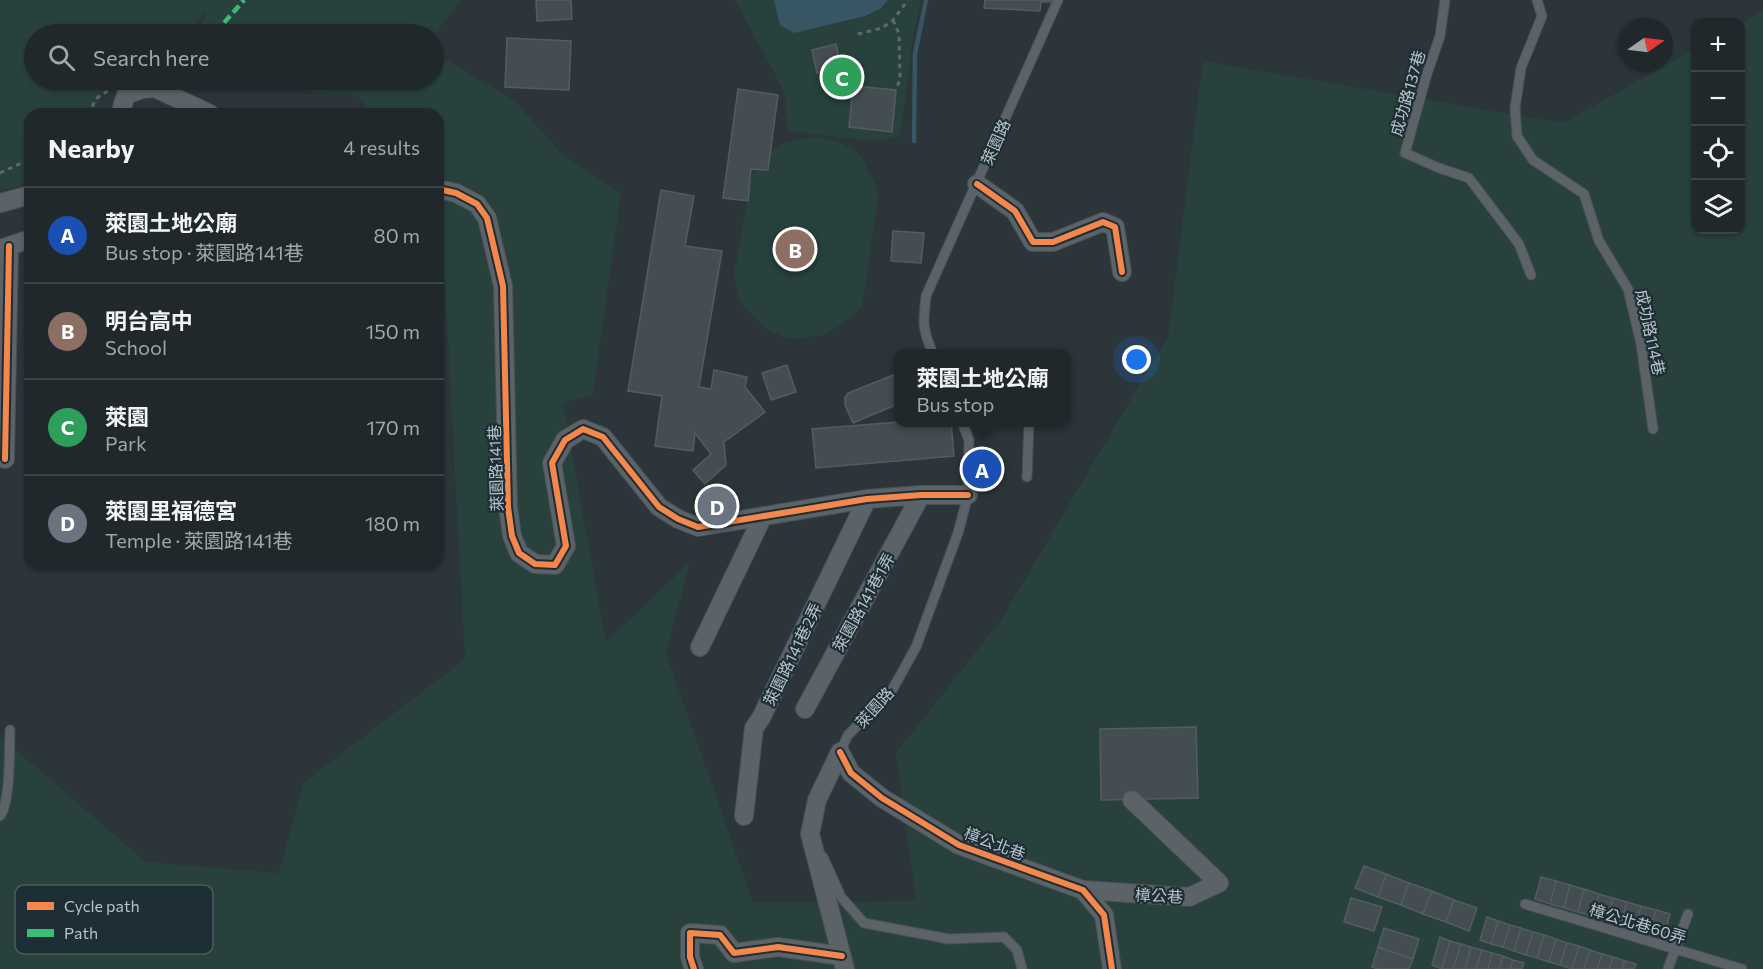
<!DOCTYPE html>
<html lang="en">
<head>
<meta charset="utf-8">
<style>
	:root { --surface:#20282c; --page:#2d3438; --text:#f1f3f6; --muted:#a2a6a9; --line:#3d4448; --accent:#859198 }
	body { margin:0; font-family:Commissioner,"Noto Sans TC",sans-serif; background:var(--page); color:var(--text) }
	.controls { position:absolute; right:18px; top:18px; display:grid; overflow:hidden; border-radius:12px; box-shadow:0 2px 4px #0004 }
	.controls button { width:54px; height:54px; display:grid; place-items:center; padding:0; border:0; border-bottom:2px solid var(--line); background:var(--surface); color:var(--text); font:30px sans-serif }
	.compass { position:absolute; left:1619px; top:18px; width:54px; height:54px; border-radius:50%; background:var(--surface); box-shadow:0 2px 4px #0004; rotate:76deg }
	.you { position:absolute; left:1137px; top:360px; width:21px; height:21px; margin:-15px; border:4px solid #fff; border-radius:50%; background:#1a73e8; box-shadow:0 0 0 9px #1a73e833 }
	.badge { display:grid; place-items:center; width:39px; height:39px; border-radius:50%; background:var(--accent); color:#fff; font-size:20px; font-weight:700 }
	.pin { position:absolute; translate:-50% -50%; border:3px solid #fff; box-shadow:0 2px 6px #0006 }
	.popup { position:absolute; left:894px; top:349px; width:177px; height:78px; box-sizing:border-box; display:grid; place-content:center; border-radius:12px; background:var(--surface); filter:drop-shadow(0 2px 4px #0005); font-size:20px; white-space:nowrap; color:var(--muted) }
	.popup b { font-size:22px; color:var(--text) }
	.popup::after { content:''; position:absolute; left:50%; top:100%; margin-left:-12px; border:12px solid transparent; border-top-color:var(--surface) }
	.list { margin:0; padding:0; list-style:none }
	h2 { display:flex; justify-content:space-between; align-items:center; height:78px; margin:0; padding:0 24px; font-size:26px }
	h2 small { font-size:20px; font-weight:400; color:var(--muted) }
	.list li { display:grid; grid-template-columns:39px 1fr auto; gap:18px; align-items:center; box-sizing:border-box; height:96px; padding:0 24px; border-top:2px solid var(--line) }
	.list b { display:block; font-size:22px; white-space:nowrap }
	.list p { margin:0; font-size:20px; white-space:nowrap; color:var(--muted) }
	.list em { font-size:20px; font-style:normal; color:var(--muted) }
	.icon { flex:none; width:33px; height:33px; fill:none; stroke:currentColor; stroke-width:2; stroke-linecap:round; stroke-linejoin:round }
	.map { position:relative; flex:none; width:1763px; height:969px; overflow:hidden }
	.search { position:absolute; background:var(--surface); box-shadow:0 2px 4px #0004; left:24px; top:24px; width:420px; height:66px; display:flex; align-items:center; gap:15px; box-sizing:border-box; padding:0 21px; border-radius:33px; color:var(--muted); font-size:22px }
	.panel { position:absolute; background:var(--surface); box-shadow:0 2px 4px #0004; left:24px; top:108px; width:420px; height:462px; border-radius:18px }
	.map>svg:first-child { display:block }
	.green { fill:#28413d }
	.water { fill:#385563 }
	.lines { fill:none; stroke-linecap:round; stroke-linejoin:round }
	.stream { stroke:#385563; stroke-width:4.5 }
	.building { fill:#444d51; stroke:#535d61; stroke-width:1.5 }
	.lane-casing { stroke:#495054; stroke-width:11 }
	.street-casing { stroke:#495054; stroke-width:20 }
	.path { stroke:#5f686a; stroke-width:3; stroke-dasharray:4.5 4.5; stroke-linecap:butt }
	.lane { stroke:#5b6368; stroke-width:9 }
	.street { stroke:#5b6368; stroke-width:18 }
	.quiet { stroke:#3abd76; stroke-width:4.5; stroke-dasharray:9 4.5; stroke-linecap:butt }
	.cycleway-casing { stroke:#1e2e35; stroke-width:10 }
	.cycleway { stroke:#f5874c; stroke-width:6 }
	.labels { text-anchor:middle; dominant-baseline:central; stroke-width:4.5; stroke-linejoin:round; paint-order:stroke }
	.street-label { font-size:16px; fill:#b6c3ca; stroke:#1e2e35 }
	.key { fill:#1e2e35; stroke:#4c5b62; stroke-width:1.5 }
	.key-label { font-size:16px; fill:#b6c3ca }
</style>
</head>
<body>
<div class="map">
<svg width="1763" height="969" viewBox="0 0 1763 969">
	<rect width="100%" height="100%" fill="#2b353a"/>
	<path class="green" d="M0,0H460L434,36V34H197L207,11L184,34H34V80H123L105,88L93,114H30V182L0,191Z
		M735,0H921L913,37L900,137L873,141L787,131L785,93Z
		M1763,11V969H0V736L146,862L279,873L303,783L465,659L441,211L438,207V114H371L358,96L178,80H434V52L516,102L560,152L621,193L593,394L563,403L606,642L690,562L666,653L753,902L916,901L896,753L1001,620L1168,336L1203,61L1563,123L1695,49L1696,230H1740L1741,24Z
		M807,138H824L836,141L854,150L862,157L874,182L878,196L864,298L861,308L839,326L824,335L798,339L787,338L768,330L746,309L739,297L734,274L752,174C766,149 780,142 807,138Z"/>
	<path class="water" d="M774,0H888L881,8L865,16L794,33L780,25Z"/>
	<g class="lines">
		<path class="stream" d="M914,141L915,54L926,0"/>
	</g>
	<path class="building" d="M536,0H571L572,19L537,21Z
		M985,0H1052V2H1041L1040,11L984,8Z
		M507,38L571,41L569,90L505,87Z
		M836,44L841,68L817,73L812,50Z
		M853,86L896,90L892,132L849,127Z
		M738,89L778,95L768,170L751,169L748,201L723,198Z
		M661,190L694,196L685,246L722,251L699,387L711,389L714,370L747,377L745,387L765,412L724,442L726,465L705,484L693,470L711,454L695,433L693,451L655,446L662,396L628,391Z
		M893,231L924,233L921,263L891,261Z
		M787,365L796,392L771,400L762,373Z
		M898,373V404L853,423L845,405V398L848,393Z
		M898,422H951L954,456L816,468L812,429Z
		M1196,727L1198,798L1101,800L1100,729Z
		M1364,866L1386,874L1378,897L1355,888Z
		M1386,874L1409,883L1401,905L1378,897Z
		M1541,877L1556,881L1550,904L1535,899Z
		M1556,881L1570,885L1564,908L1550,904Z
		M1409,883L1432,891L1423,914L1401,905Z
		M1570,885L1584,889L1578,912L1564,908Z
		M1584,889L1599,894L1592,916L1578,912Z
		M1432,891L1454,900L1446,922L1423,914Z
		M1599,894L1613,898L1607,920L1592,916Z
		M1351,898L1382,907L1374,931L1344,922Z
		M1613,898L1627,902L1621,924L1607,920Z
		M1454,900L1477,908L1469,931L1446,922Z
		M1627,902L1641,906L1635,928L1621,924Z
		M1641,906L1656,910L1649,932L1635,928Z
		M1656,910L1670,914L1664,936L1649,932Z
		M1487,917L1498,921L1491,944L1480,940Z
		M1498,921L1510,925L1503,947L1491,944Z
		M1510,925L1521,928L1514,951L1503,947Z
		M1384,928L1419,939L1413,959L1378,947Z
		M1521,928L1533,932L1526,955L1514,951Z
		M1533,932L1544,935L1537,958L1526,955Z
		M1544,935L1556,939L1549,962L1537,958Z
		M1440,937L1450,941L1442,969L1432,965Z
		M1556,939L1567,943L1560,965L1549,962Z
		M1450,941L1461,944L1453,969H1442Z
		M1567,943L1579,946L1572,969L1560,965Z
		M1461,944L1471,947L1465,969H1453Z
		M1579,946L1590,950L1584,969H1572Z
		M1378,947L1413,959L1409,969H1378L1372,967Z
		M1471,947L1482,950L1476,969H1465Z
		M1482,950L1492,953L1488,969H1476Z
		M1590,950L1602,954L1597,969H1584Z
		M1492,953L1503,956L1499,969H1488Z
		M1602,954L1613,957L1609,969H1597Z
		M1503,956L1513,960L1510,969H1499Z
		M1613,957L1625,961L1622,969H1609Z
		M1513,960L1524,963L1522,969H1510Z
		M1625,961L1636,964L1634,969H1622Z"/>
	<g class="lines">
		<defs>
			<path id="lane" d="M1445,0L1440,36L1426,77L1405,153L1439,168L1469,178L1519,244L1531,275
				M1537,0L1542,16L1521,68L1515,108L1517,136L1533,160L1584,194L1599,241L1628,289L1641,344L1653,429
				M933,354C922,328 923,323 926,296L1058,0
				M1027,477L1029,422
				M840,752L848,735L891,692L916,647L958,533L968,495L969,440L962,422
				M0,816C11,800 9,750 10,730
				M823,857L841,897L864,923L949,939L1004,937L1017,950L1022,969
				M1525,904L1742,969
				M1668,969L1688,914"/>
			<path id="street" d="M120,114L126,95L142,89L155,88L210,114
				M977,184L1015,211L1033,242H1053L1103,222L1115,227L1122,272
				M438,189L456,193L477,204L487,218L503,286L508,507L512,536L519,553L535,564L555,565L566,546L552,463L565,440L583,429L603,437L659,507L678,519L698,527L867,499L921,495H968
				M0,203L30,195
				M0,249L30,239
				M5,459L9,246
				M700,647L763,516
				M805,709L921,495
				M840,752L851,773L882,798L959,845L1083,890L1104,915L1112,969
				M840,752L817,800L810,834L845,969
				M744,816L754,728L761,718L867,499
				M1083,890L1189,897L1219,883L1132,800
				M694,969L690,957V933L720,935L734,953L778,947L842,956"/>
		</defs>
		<use href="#lane" class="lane-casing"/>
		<use href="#street" class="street-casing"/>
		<path class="path" d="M893,20L899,34L900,79L896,90
			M858,34L882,28L893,20L908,0
			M87,114L98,97L111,89
			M0,173L30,159"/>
		<use href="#lane" class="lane"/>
		<use href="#street" class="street"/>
		<path class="quiet" d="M217,34L223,24L244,0
			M155,88L167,80"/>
		<defs>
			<path id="cycleway" d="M977,184L1015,211L1033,242H1053L1103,222L1115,227L1122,272
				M438,189L456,193L477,204L487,218L503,286L508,507L512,536L519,553L535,564L555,565L566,546L552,463L565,440L583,429L603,437L659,507L678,519L698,527L867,499L921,495H968
				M5,459L9,246
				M840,752L851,773L882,798L959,845L1083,890L1104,915L1112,969
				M694,969L690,957V933L720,935L734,953L778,947L842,956"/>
		</defs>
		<use href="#cycleway" class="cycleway-casing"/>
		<use href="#cycleway" class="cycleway"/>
	</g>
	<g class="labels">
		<g class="street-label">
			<text transform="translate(1407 93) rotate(-74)">成功路137巷</text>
			<text transform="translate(995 142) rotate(-66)">萊園路</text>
			<text transform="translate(1651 332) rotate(78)">成功路114巷</text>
			<text transform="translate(495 468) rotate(-92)">萊園路141巷</text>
			<text transform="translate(863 602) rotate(-61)">萊園路141巷1弄</text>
			<text transform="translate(792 654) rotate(-64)">萊園路141巷2弄</text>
			<text transform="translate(874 707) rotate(-48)">萊園路</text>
			<text transform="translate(995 843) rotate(21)">樟公北巷</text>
			<text transform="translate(1159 895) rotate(3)">樟公巷</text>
			<text transform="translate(1638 923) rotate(17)">樟公北巷60弄</text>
		</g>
	</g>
	<rect x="15" y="885" width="198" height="69" rx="9" class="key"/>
	<rect x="27" y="902" width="27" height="8" fill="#f5874c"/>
	<rect x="27" y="929" width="27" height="8" fill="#3abd76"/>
	<g class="key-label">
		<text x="64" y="912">Cycle path</text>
		<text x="64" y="939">Path</text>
	</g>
</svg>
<div class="controls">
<button>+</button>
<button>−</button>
<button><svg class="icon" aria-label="locate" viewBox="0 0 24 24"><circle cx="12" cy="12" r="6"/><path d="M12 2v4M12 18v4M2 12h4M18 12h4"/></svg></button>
<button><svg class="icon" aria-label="layers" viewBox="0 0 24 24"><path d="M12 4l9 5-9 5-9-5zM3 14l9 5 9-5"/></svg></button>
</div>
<svg class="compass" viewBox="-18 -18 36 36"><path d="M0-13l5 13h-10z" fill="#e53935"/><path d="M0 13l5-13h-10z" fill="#a2a6a9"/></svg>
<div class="you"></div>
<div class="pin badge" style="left:982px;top:469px;background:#1a4fb4">A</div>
<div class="popup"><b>萊園土地公廟</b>Bus stop</div>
<div class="pin badge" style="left:795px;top:249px;background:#8d6e63">B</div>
<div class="pin badge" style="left:842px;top:77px;background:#2e9e5b">C</div>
<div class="pin badge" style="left:717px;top:506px;background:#6b7280">D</div>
<div class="search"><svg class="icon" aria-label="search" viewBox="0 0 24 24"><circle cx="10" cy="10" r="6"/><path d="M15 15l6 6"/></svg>Search here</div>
<section class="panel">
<h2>Nearby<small>4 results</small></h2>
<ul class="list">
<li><span class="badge" style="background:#1a4fb4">A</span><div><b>萊園土地公廟</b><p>Bus stop · 萊園路141巷</p></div><em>80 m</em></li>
<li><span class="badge" style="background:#8d6e63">B</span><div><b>明台高中</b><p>School</p></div><em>150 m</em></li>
<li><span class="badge" style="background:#2e9e5b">C</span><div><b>萊園</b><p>Park</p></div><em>170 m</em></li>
<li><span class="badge" style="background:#6b7280">D</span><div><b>萊園里福德宮</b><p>Temple · 萊園路141巷</p></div><em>180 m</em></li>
</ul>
</section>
</div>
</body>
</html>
